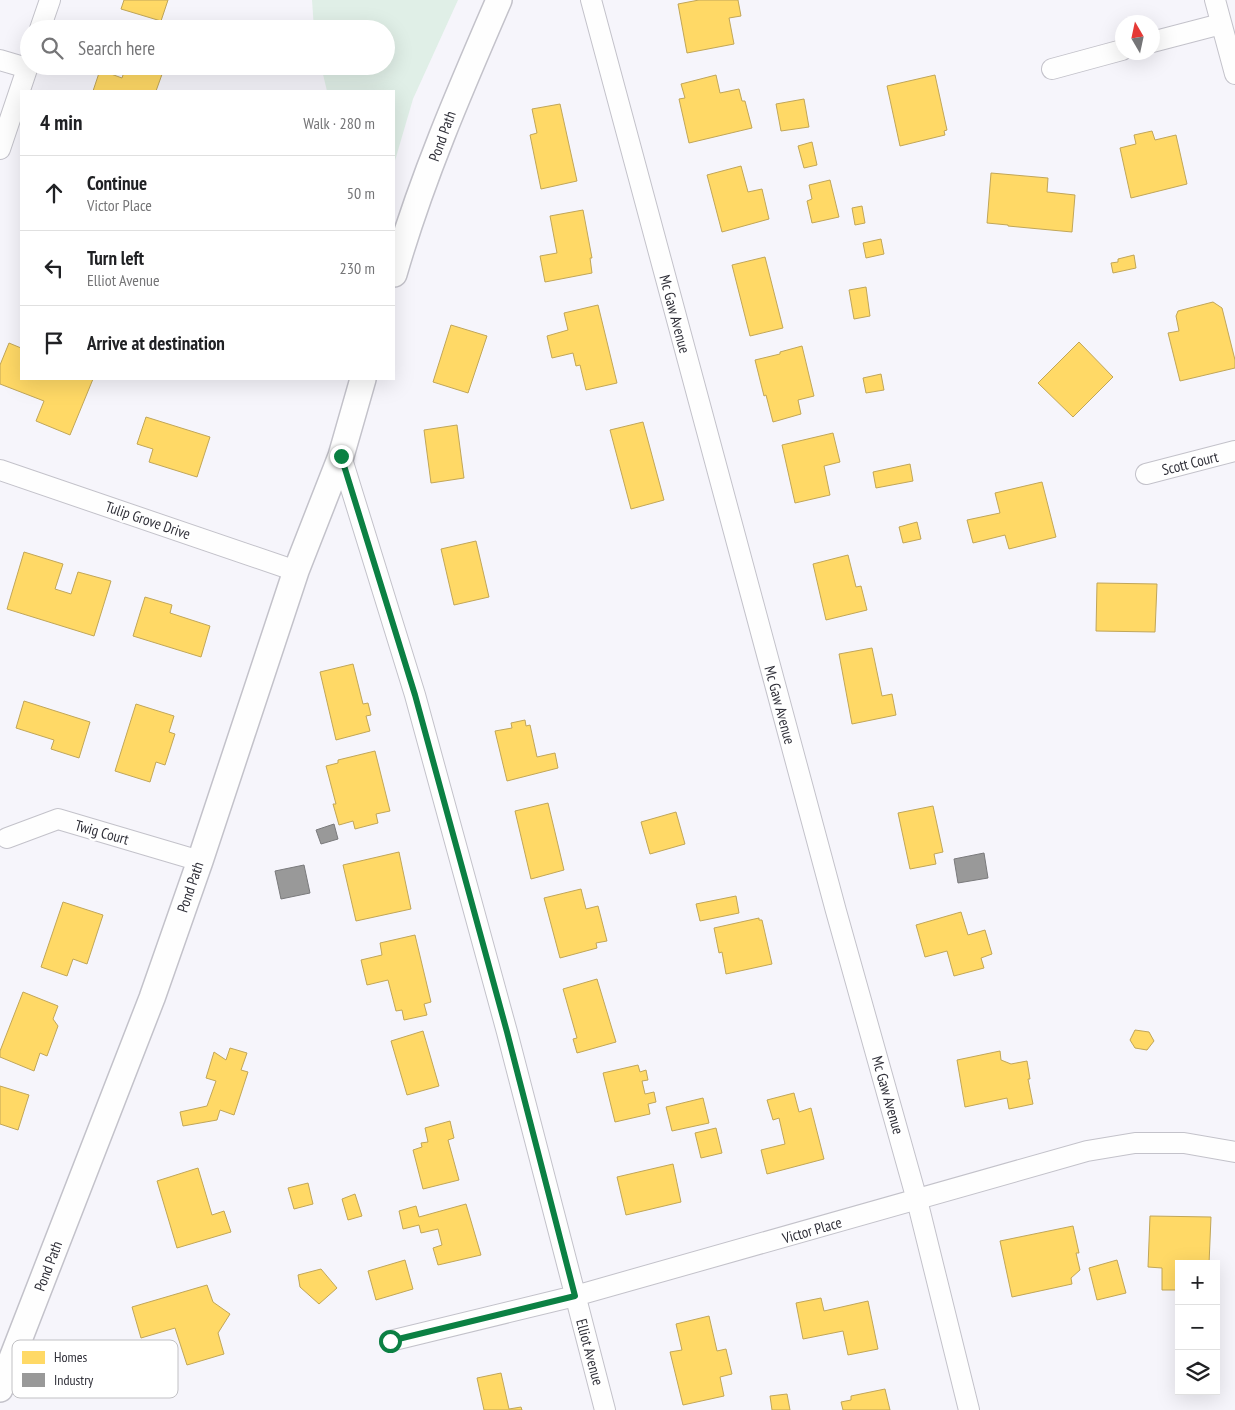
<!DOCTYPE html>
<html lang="en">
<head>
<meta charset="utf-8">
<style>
	:root { --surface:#fff; --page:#f6f6f6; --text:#202124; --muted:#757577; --line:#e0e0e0 }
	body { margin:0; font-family:"PT Sans Narrow",sans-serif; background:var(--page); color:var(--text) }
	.controls { position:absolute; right:15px; bottom:15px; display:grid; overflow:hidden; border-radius:0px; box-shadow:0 5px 20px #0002 }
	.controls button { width:45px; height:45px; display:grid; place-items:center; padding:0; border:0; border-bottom:1px solid var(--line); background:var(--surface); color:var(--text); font:25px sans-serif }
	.compass { position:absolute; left:1115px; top:15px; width:45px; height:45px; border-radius:50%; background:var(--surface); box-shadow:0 5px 20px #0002; rotate:351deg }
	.stop { position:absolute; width:15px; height:15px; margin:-11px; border:4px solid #0b8043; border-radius:50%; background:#fff }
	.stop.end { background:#0b8043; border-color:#fff; box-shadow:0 1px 5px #0008 }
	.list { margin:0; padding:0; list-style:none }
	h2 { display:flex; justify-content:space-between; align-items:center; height:65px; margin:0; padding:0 20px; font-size:21px }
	h2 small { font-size:16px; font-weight:400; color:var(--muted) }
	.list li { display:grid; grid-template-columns:32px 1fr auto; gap:15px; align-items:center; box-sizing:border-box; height:75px; padding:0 20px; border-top:1px solid var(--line) }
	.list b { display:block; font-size:19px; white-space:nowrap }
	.list p { margin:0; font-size:16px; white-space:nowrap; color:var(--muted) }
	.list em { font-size:16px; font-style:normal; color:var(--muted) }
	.icon { flex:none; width:28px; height:28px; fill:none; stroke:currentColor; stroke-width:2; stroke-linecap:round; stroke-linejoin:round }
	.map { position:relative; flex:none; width:1235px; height:1410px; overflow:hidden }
	.search { position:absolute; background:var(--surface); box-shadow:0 5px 20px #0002; left:20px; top:20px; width:375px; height:55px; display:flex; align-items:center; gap:12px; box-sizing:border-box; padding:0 18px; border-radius:28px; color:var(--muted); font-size:19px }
	.panel { position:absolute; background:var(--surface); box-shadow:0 5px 20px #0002; left:20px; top:90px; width:375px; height:290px; border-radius:0px }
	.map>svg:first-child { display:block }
	.green { fill:#e0efe7 }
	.homes { fill:#ffd966; stroke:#c1a658 }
	.industry { fill:#999; stroke:#7a7a7c }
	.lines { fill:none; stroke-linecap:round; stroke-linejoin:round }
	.minor-casing { stroke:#c3c2ca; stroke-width:22 }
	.tertiary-casing { stroke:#c3c2ca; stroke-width:28 }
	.minor { stroke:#fefefe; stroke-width:20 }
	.tertiary { stroke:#fefefe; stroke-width:25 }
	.route { stroke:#0b8043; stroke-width:6 }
	.labels { text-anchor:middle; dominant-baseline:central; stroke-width:5; stroke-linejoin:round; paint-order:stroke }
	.street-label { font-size:15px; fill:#303039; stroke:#fff }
	.key { fill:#fff; stroke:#c1c1c4; stroke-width:1 }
	.key-label { font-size:14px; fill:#303039 }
</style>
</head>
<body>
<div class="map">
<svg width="1235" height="1410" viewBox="0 0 1235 1410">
	<rect width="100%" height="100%" fill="#f6f5fb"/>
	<path class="green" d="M312,0H458L413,99L394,164V91H327L321,66H386V29H314Z"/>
	<path class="homes" d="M124,0H168L161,21L121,9Z
		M699,0H738L741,16L729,18L734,44L687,53L678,4Z
		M126,66H165L156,91H93L100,70L122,78Z
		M716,75L720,93L739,89L742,101H745L752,128L689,143L679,99L685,98L681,84Z
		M935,75L947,130L944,131L945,135L900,146L887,86Z
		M804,99L809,127L781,131L776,104Z
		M560,104L577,181L541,189L530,135L537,133L532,109Z
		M1152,131L1155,140L1176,135L1187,184L1131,198L1120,148L1136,144L1134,135Z
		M812,142L817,165L804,168L798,146Z
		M741,166L748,192L762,189L769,219L722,232L707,175Z
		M991,173L1048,178L1047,192L1075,195L1072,232L1008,226V225L987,223Z
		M830,180L839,217L812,223L807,201L812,199L809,185Z
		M862,206L865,223L855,225L852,208Z
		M583,210L592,258H590L592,273L545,282L540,256L557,253L550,216Z
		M881,239L884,254L866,258L863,243Z
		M1134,255L1136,268L1113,273L1111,263L1118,262V259Z
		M765,257L783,328L750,336L732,265Z
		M866,287L870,316L854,319L849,290Z
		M1213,302L1222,308L1235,360V368L1180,381L1168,333L1179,331L1176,316L1178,311Z
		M598,305L617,383L586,390L580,365L576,366L573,353L552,358L547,336L568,330L564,313Z
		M451,325L487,336L468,393L433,382Z
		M1079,342L1113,377L1073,417L1038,383Z
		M9,343L21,348V379H93L70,435L36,421L44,401L0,384V365Z
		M802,346L814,396L798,400L801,414L773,422L766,395L764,396L755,360L780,354V352Z
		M881,374L884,390L866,393L863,378Z
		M146,417L210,437L197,477L149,462L153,449L137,444Z
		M643,422L664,500L631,509L610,430Z
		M457,425L464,478L431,483L424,430Z
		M833,433L840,462L824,466L830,495L795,503L782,445Z
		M910,464L913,481L876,488L873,472Z
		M1042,482L1056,537L1009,549L1005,535L973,543L967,520L1000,513L995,493Z
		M917,522L921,539L903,543L899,527Z
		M476,541L489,597L454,605L441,549Z
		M24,552L63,564L55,589L71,594L78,572L111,581L94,636L7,609Z
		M848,555L856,587L861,586L867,610L826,620L813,564Z
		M1097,583L1157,584L1155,632L1096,631Z
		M145,597L172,605L170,613L210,626L201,657L133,636Z
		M872,648L882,696L892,694L896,715L852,724L839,654Z
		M353,664L363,704L368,703L371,715L366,716L370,731L336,740L320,672Z
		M24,701L90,722L79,758L51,749L54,740L16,728Z
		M136,704L174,716L169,732L175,734L165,765L156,762L150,782L115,771Z
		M525,720L526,726L530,725L537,757L555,753L558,768L507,781L495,731L512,728L511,723Z
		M375,751L390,811L376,814L378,823L355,829L353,821L339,825L333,804H336L326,766L338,763V760Z
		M548,803L564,870L531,879L515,811Z
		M933,806L943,852L934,854L936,864L910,869L898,813Z
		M676,812L685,844L650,854L641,822Z
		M399,852L411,909L356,921L343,865Z
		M581,889L586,909L598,906L607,941L596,943L597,948L560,958L544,898Z
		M736,896L739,913L700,921L696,904Z
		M63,902L103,915L87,964L73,959L67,976L41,967Z
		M961,912L968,935L985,930L992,954L981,958L984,968L954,976L947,951L925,957L916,925Z
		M759,918V920H762L772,964L726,974L722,952L719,953L714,928Z
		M415,935L431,1002L424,1004L427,1015L404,1020L402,1010L396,1011L388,980L367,985L361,960L382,955L380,943Z
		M597,979L616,1042L577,1053L573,1039L577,1038L563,989Z
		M23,992L58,1006L53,1019L58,1026L47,1056L40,1053L34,1071L0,1057V1051Z
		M1135,1030L1149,1032L1154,1041L1147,1050L1135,1048L1130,1040Z
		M423,1031L439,1086L407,1095L391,1041Z
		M230,1048L247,1053L241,1070L248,1072L234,1115L220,1110L217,1120L183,1126L180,1112L207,1106L216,1081L206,1078L214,1052L226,1060Z
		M1000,1051L1001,1060L1011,1064L1027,1061L1030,1079H1028L1033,1104L1009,1109L1007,1098L965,1107L957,1060Z
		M638,1065L640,1072L646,1070L648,1080L642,1081L645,1094L654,1092L656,1102L648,1104L650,1114L615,1122L603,1073Z
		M0,1086L29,1095L18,1130L0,1124Z
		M794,1093L799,1112L811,1108L824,1159L767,1174L761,1150L785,1144L779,1118L773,1120L767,1100Z
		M703,1098L709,1123L672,1131L666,1107Z
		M450,1121L454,1138L448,1140L459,1180L423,1189L413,1150L422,1147L421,1143L428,1142L425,1128Z
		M716,1128L722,1153L701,1158L695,1133Z
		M673,1164L681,1202L626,1215L617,1177Z
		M198,1168L212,1215L224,1211L231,1232L177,1248L157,1181Z
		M308,1183L313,1204L294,1209L288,1188Z
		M355,1194L362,1216L348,1220L342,1199Z
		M466,1204L481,1255L438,1265L433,1248L442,1245L438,1229L421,1233L419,1225L403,1229L399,1211L416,1206L419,1217Z
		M1150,1216L1211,1217L1209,1264H1179V1290H1162V1268L1148,1267Z
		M1073,1226L1079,1253H1076L1080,1270L1071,1278L1072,1284L1012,1297L1000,1241Z
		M405,1260L413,1289L376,1300L368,1271Z
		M1117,1260L1126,1293L1097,1300L1089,1268Z
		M321,1269L337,1288L319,1304L300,1287L298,1275Z
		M207,1285L213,1302L230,1314L218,1333L224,1354L187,1365L175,1328L141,1338L132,1307Z
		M821,1298L824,1311L868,1301L878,1349L848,1355L843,1331L803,1339L796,1303Z
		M709,1316L717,1351L726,1349L732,1374L720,1377L724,1396L683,1405L670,1352L682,1350L676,1324Z
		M501,1373L509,1409L521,1407L522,1410H484L477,1378Z
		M885,1389L890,1410H843L841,1402L851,1400V1396Z
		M787,1394L790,1410H772L770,1396Z"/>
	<path class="industry" d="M334,824L338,839L321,844L316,830Z
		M984,853L988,878L958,883L954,859Z
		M304,865L310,893L281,899L275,871Z"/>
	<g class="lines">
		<defs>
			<path id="minor" d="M591,0L836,911L917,1200L969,1410
				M1215,0L1235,74
				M40,29L50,0
				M1152,42L1221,24
				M0,60L27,68
				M1052,69L1122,50
				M0,149L29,63
				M341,456L415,695L507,1032L605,1410
				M0,470L296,571
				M1146,474L1235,451
				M7,838L58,819L200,861
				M390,1341L575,1296L1087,1151L1135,1143H1184L1235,1152"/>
			<path id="tertiary" d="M394,274C421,180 460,90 499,0
				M0,1389L152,998L200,861L296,571L341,456L363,379"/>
		</defs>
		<use href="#minor" class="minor-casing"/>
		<use href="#tertiary" class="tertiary-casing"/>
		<use href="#minor" class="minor"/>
		<use href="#tertiary" class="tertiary"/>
	</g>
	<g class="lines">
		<path class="route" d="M341,456L415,695L507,1032L575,1296L390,1341"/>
	</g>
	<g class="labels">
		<g class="street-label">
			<text transform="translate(442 136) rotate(-70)">Pond Path</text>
			<text transform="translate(675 314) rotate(75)">Mc Gaw Avenue</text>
			<text transform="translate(1190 463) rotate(-14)">Scott Court</text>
			<text transform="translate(148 520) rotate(19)">Tulip Grove Drive</text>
			<text transform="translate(780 705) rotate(75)">Mc Gaw Avenue</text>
			<text transform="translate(102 832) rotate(16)">Twig Court</text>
			<text transform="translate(190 887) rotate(-71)">Pond Path</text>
			<text transform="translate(888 1095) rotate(74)">Mc Gaw Avenue</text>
			<text transform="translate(812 1230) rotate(-16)">Victor Place</text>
			<text transform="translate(48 1266) rotate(-69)">Pond Path</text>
			<text transform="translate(590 1352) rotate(75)">Elliot Avenue</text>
		</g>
	</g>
	<rect x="12" y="1340" width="166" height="58" rx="8" class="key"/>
	<rect x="22" y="1351" width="23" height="13" fill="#ffd966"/>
	<rect x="22" y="1373" width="23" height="14" fill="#999"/>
	<g class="key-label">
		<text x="54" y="1362">Homes</text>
		<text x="54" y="1385">Industry</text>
	</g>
</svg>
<div class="controls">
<button>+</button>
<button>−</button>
<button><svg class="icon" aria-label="layers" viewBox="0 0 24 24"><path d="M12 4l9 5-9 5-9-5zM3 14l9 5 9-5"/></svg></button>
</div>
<svg class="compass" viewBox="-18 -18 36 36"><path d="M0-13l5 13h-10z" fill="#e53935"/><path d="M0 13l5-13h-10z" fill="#757577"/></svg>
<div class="stop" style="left:390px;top:1341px"></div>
<div class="stop end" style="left:341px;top:456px"></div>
<div class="search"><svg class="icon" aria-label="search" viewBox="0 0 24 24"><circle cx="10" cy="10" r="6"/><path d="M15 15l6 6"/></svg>Search here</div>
<section class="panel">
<h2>4 min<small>Walk · 280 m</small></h2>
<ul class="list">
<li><svg class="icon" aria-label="ahead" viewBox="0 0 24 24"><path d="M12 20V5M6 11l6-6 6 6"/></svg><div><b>Continue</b><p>Victor Place</p></div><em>50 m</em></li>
<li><svg class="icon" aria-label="left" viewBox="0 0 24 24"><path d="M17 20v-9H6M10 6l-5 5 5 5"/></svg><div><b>Turn left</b><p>Elliot Avenue</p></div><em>230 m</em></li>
<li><svg class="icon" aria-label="arrive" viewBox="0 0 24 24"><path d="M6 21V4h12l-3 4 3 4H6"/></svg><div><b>Arrive at destination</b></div></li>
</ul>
</section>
</div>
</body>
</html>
